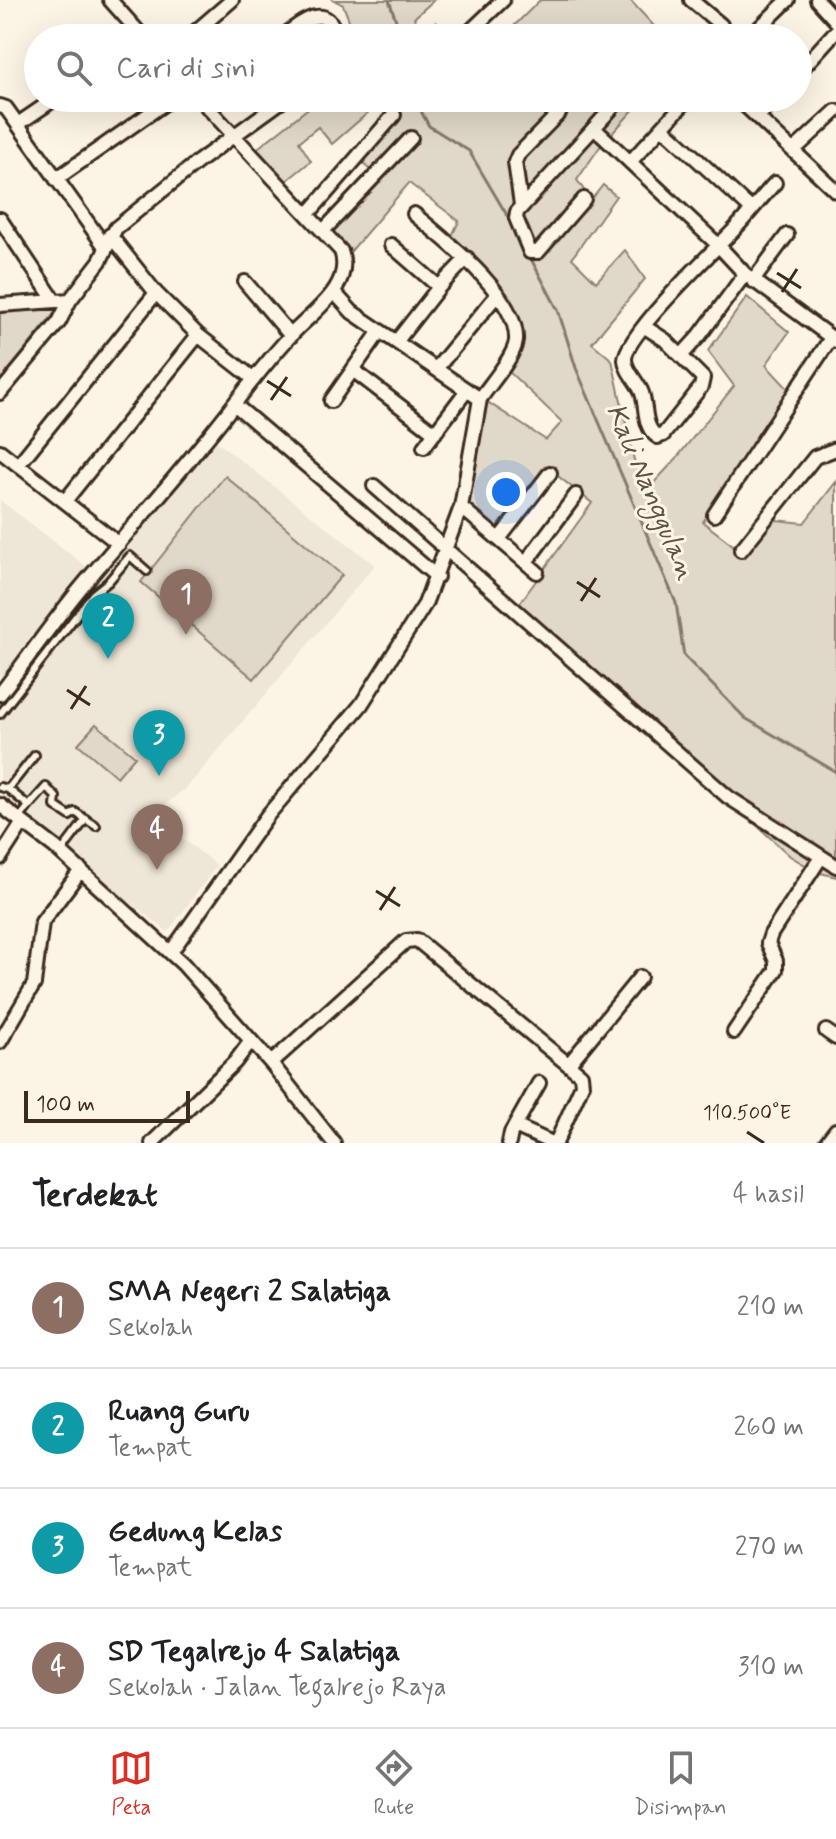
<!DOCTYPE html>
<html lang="id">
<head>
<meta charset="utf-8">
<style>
	:root { --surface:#fff; --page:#f2f2f2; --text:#202124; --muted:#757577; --line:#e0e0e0; --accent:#d93025 }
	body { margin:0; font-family:Mynerve,sans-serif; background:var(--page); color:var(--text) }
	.scale { position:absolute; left:24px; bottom:20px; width:166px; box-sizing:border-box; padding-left:8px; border:4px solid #3b2a1e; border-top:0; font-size:22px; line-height:28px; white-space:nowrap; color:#3b2a1e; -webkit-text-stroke:6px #fcf5e5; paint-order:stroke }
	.you { position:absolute; left:506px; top:492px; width:28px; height:28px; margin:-20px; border:6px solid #fff; border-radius:50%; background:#1a73e8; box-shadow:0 0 0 12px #1a73e833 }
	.badge { display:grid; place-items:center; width:52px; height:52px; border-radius:50%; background:var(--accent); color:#fff; font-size:26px; font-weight:700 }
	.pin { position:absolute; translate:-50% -66px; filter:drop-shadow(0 2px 4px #0008) }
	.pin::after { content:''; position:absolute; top:42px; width:28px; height:24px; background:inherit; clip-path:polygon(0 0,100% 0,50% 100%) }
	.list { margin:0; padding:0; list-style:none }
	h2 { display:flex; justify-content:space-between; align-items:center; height:104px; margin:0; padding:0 32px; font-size:34px }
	h2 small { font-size:26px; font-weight:400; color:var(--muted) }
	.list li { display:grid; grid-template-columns:52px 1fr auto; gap:24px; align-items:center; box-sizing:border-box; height:120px; padding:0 32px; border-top:2px solid var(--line) }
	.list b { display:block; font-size:30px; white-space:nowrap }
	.list p { margin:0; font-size:26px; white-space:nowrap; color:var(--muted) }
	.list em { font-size:26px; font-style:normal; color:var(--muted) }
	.icon { flex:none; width:44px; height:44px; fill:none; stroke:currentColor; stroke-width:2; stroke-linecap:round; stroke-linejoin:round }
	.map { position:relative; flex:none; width:836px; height:1143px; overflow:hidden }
	.search { position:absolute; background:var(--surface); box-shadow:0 8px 32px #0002; left:24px; right:24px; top:24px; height:88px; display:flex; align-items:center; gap:20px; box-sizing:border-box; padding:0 28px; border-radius:44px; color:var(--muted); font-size:30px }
	.sheet { height:584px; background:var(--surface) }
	nav { display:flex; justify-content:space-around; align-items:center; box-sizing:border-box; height:112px; border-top:2px solid var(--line); background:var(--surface); font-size:22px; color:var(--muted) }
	nav a { display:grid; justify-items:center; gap:4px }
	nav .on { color:var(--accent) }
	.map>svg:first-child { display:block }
	.built { fill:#eee6d6 }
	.green { fill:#e0d8c8; stroke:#8e8173; stroke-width:2 }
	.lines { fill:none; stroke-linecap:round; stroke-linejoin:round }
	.stream { stroke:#85796b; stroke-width:3 }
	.lane-casing { stroke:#3b2a1e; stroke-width:12 }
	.street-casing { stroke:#3b2a1e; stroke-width:18 }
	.lane { stroke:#fcf5e5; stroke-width:6 }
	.street { stroke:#fcf5e5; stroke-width:12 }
	.ticks { fill:none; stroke:#3b2a1e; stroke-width:3 }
	.labels { text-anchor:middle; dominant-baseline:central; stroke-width:6; stroke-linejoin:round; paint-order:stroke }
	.water-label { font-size:28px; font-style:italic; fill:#605144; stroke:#fcf5e5 }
	.ticks-label { font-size:20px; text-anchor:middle; fill:#3b2a1e; stroke:#fcf5e5; stroke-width:6; stroke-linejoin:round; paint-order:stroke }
</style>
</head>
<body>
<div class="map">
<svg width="836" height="1143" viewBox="0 0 836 1143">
	<rect width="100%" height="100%" fill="#fcf5e5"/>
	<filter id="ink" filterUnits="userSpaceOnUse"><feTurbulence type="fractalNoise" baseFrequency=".0125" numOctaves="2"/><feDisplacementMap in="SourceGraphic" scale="16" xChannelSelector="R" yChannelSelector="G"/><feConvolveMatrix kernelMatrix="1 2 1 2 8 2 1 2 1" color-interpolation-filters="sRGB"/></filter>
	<g filter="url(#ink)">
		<path class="built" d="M212,438L375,565L188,786L152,816L217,865L168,932L96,876L0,795V705Z
			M0,500L87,567L0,678Z"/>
		<path class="green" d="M334,0H434L414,18L426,34L436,22L451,38H356L343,5Z
			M540,0H630L665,38H502Z
			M321,98H385L332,144L318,127L299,142L311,161L284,183L254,151Z
			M386,98H473L476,102L481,98H644L599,148L577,180L591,200L603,185L616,196L572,258L596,282L625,250L645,279L592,343L612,360L634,460L651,486L675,460L734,386L708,351L747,297L789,332L766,365L793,394L743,459L703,522L742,552L767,519L804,523L836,482V877L817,872L790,856L594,675L517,607L592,503L545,466L493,533L463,509L481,398L546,440L562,422L507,370C513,362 522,353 523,342C525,308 474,259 451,238L459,221L409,183L351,251L329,229L375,175L358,158L396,113Z
			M62,304L0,381V313Z
			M225,476L342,575L254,679L141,582Z
			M96,724L135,756L117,777L78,744Z"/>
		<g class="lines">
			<path class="stream" d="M389,0L402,38
				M418,98L422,113L429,126L469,151L511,222
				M530,257L558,310L576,368L676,603L684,656L745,718L836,772"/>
			<defs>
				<path id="lane" d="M0,714L93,594L108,582L130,556L147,571
					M0,787L8,789L29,806L18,820
					M8,789L35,755
					M29,806L46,787L56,797L55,806L70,816L75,812L96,826
					M61,852L86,819"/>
				<path id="street" d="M110,0L144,38
					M691,0L721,25
					M817,0L836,21
					M188,38L232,0
					M281,38C303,21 328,0 337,38
					M463,38L503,0
					M749,38L788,0
					M798,73L836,31
					M737,98L836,191
					M0,106L6,108L106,248
					M758,117L775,98
					M18,124L56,98
					M594,128L621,98
					M663,128L751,209
					M794,150L836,111
					M630,162L689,98
					M56,179L172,98
					M584,199L538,252H530L516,218L517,212L594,128L717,244L745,274L836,341
					M521,205L515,162L518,155L560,112
					M308,214L394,115
					M414,214C444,239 519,297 516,341C514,358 489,385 480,399
					M0,219L54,300
					M323,231L411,138
					M110,235L156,293L198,335L254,379
					M391,245L439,287
					M753,281L787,235
					M245,282L291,336
					M0,305L70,300L100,261L116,228L199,161L286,98
					M645,327L665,340L703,378L701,387L663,435L658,437C643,428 647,408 642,393C638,382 626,372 625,360C624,337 712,252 730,234C746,218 760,199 775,183
					M396,342L439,287L467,258
					M681,356L700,335L745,274
					M436,369L497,295
					M353,370L435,433
					M0,393L59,322L70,300
					M331,401L380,331
					M234,404L437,577
					M424,447L467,390
					M0,451L119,544
					M18,465L156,293
					M374,486L728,797L836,866
					M65,501L198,335
					M461,507L537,572
					M714,515L831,338
					M499,539L550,473
					M741,550L815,457L836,449
					M526,562L576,495
					M0,694C30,656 57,615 89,578C127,533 166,489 203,443C234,406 262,365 296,330C317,309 353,284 341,251L199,98
					M0,805L55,847L183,964L271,1063L334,1143
					M0,858L22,824
					M171,952L267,816L361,705L425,604L461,507L480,399L352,312L334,292
					M826,1031L836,1038
					M734,1032L776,970V961L768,943L771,934L821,857
					M0,1042L34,984L42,922L81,870
					M271,1063L406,941L417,940L581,1075L582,1085L556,1143
					M569,1064L640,977
					M515,1126L552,1143
					M152,1143L235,1062L250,1042
					M509,1143L511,1133L539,1083
					M826,1143L836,1130"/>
			</defs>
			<use href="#lane" class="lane-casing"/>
			<use href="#street" class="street-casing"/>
			<use href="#lane" class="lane"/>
			<use href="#street" class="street"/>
		</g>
	</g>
	<path class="ticks" d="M777,273L801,288M782,292L797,269M267,381L291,396M271,400L287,377M577,582L600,597M581,601L596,578M67,690L90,705M71,709L86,686M376,891L400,906M380,910L395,887M747,1132L764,1143"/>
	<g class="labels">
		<g class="water-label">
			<text transform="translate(650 492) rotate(67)">Kali Nanggulan</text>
		</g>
	</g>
	<g class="ticks-label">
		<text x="747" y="1119">110.500°E</text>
	</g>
</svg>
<div class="scale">100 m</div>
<div class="you"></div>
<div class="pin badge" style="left:186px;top:635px;background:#8d6e63">1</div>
<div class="pin badge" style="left:108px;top:659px;background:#0f9aa8">2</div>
<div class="pin badge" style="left:159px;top:776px;background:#0f9aa8">3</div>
<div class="pin badge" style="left:157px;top:870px;background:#8d6e63">4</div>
<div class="search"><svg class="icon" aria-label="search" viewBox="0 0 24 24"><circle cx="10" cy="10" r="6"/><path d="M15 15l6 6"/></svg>Cari di sini</div>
</div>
<section class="sheet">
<h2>Terdekat<small>4 hasil</small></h2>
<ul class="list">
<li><span class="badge" style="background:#8d6e63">1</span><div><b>SMA Negeri 2 Salatiga</b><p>Sekolah</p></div><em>210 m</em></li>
<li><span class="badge" style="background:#0f9aa8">2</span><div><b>Ruang Guru</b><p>Tempat</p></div><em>260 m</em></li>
<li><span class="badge" style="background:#0f9aa8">3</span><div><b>Gedung Kelas</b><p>Tempat</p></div><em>270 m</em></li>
<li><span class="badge" style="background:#8d6e63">4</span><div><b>SD Tegalrejo 4 Salatiga</b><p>Sekolah · Jalan Tegalrejo Raya</p></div><em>310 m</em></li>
</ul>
</section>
<nav>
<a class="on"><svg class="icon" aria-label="map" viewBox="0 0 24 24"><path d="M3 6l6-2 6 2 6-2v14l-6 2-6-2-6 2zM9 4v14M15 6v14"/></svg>Peta</a>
<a><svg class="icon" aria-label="directions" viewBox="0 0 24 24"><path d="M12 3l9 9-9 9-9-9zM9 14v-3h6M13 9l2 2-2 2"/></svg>Rute</a>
<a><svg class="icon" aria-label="saved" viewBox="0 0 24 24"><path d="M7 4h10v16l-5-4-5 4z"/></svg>Disimpan</a>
</nav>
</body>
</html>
